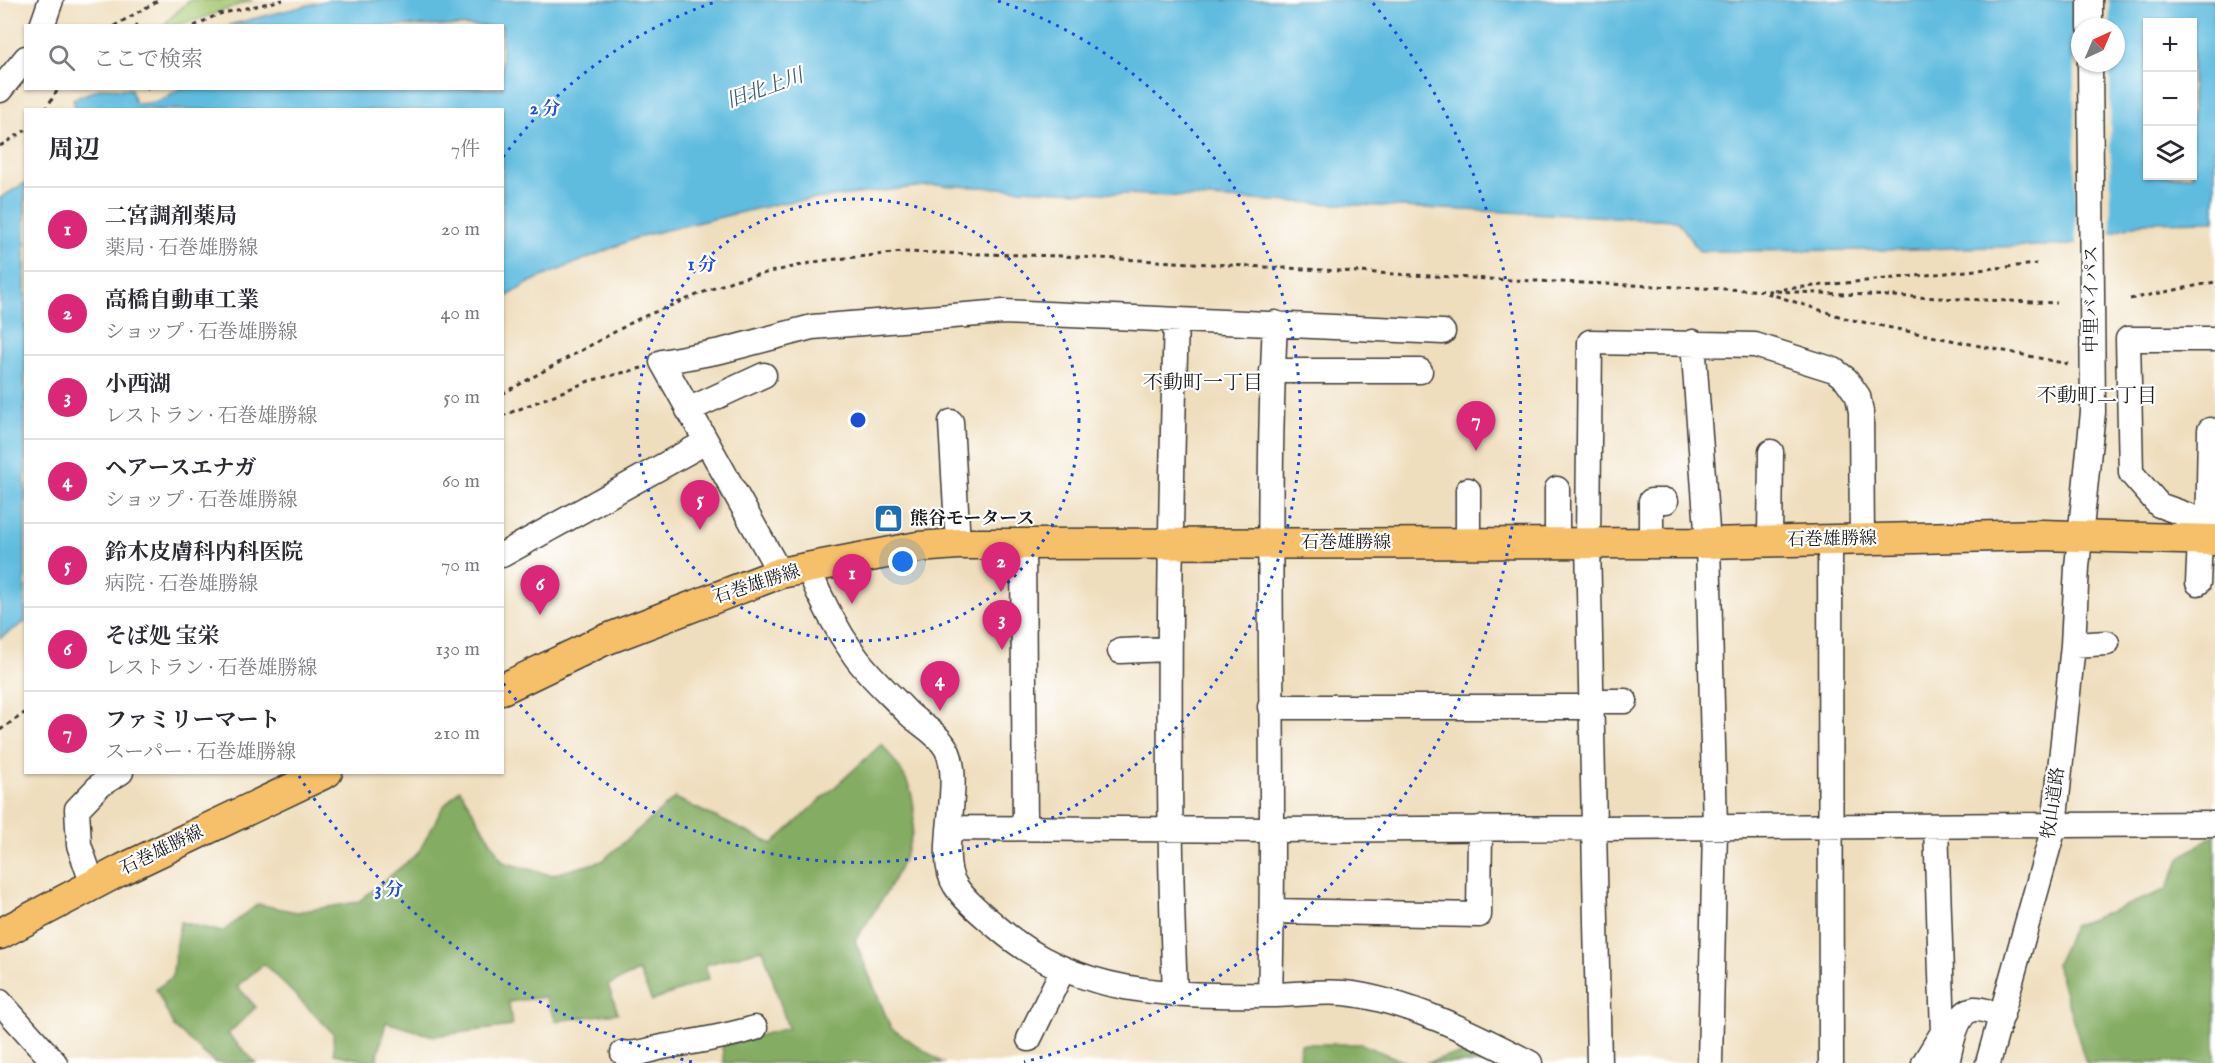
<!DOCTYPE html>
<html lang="ja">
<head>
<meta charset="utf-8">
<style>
	:root { --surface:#fff; --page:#f7f7f7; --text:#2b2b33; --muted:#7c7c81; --line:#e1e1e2; --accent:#db2777 }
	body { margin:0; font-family:"IM FELL English","Noto Serif JP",serif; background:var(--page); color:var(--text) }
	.controls { position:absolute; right:18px; top:18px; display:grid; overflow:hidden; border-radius:0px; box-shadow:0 2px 4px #0004 }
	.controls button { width:54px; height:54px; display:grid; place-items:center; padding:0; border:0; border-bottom:2px solid var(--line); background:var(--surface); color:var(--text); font:30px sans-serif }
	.compass { position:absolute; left:2071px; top:18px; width:54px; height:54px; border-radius:50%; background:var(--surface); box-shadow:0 2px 4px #0004; rotate:44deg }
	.you { position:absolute; left:903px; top:562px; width:21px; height:21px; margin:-15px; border:4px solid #fff; border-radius:50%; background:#1a73e8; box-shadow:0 0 0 9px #1a73e833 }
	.badge { display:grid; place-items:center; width:39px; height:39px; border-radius:50%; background:var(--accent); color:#fff; font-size:20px; font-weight:700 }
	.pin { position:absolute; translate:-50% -50px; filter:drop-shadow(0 2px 3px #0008) }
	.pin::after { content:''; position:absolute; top:32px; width:21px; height:18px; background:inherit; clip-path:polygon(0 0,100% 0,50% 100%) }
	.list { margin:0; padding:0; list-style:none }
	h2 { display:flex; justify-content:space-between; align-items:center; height:78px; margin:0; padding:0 24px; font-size:26px }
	h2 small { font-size:20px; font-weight:400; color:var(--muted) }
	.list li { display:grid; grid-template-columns:39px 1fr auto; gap:18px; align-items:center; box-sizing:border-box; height:84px; padding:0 24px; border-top:2px solid var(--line) }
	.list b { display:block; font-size:22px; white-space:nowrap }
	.list p { margin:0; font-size:20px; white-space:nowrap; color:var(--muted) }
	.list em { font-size:20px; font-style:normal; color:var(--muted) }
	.icon { flex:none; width:33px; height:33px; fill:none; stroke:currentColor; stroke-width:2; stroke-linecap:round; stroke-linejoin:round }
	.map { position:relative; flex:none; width:2215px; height:1063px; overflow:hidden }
	.search { position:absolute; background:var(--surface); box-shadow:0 2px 4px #0004; left:24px; top:24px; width:480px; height:66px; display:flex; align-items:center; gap:15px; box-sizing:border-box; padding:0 21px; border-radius:0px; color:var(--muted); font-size:22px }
	.panel { position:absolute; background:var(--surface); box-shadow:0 2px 4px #0004; left:24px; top:108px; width:480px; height:666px; border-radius:0px }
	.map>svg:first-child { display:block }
	.green { fill:#a5c770; stroke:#607246; stroke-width:1.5 }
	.forest { fill:#84ac62; stroke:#50643f; stroke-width:1.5 }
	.water { fill:#61bcdf; stroke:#3e6c7e; stroke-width:1.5; fill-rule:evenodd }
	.pier { fill:#efdebd }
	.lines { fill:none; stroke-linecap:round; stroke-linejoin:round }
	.minor-casing { stroke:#3c3934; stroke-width:27 }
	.major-casing { stroke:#3c3934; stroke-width:33 }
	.path { stroke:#3c3934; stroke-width:3; stroke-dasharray:4.5 4.5; stroke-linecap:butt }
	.minor { stroke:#fff; stroke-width:24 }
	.major { stroke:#f6c06b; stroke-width:30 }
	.ring { fill:none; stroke:#1d4ed8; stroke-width:3; stroke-dasharray:3 6 }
	.labels { text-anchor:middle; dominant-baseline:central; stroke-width:4.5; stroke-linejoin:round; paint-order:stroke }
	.street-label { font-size:18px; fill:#1c1c1c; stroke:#fff }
	.poi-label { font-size:18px; font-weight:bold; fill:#1c1c1c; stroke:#fff; text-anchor:start }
	.water-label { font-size:20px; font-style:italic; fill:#385c6a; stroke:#fff }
	.neighbourhood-label { font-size:20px; fill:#1c1c1c; stroke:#fff }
	.centre { fill:#1d4ed8; stroke:#fff; stroke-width:3 }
	.ring-label { font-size:18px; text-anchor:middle; font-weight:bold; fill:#1d4ed8; stroke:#fff; stroke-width:4.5; stroke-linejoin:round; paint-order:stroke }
</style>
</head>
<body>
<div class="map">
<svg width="2215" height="1063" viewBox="0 0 2215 1063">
	<rect width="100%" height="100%" fill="#fff"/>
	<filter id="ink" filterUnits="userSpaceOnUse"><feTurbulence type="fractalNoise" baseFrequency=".0167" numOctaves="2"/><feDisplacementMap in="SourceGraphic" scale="12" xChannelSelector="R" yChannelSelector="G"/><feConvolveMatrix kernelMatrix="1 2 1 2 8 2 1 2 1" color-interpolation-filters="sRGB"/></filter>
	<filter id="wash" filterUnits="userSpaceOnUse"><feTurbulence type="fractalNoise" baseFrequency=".008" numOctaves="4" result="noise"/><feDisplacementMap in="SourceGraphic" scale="24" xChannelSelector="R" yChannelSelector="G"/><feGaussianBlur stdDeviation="1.35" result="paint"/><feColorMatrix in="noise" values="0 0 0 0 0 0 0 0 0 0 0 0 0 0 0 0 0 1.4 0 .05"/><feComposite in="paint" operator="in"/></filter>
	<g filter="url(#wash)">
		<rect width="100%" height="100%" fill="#efdebd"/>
		<path class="green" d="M190,0H253C223,8 194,26 163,25Z"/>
		<path class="forest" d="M882,744C890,756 900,767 906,779C934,835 883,896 855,941L891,1028L943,1063H724L722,1045L788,1028L763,949L705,965L709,979L652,1001L639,971L608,985L618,1013L556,1021L545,997L509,1002L512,1026L433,1036L386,1022L376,1063L334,1054L333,1033L264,964L237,986L256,1007L228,1034L256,1063H215L174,1027L156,989L172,977L180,922L222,932L258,904L297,912L358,902L418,853L443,807L460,789L503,862L551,875L602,861L675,798L772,844Z
			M2215,834V1063H2086L2056,964L2073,926L2166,890L2181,857Z
			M1301,1044H1361L1408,1063H1298Z
			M1478,1053L1497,1063H1426L1447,1056Z"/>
		<path class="water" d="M328,0H2215V221L2145,222L2070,245L1882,250L1699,251L1677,220L934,185L781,203L641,236L532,281L503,299L502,110H76L73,99L102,88L131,89L135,103C152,106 166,98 180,88H502V26L229,25ZM2148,22H2192V176H2148ZM2080,27H2116V63H2080Z
			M25,183V622L0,638V198Z"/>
		<path class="pier" d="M2073,0H2109L2110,27H2080V63H2110L2111,236L2076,246Z"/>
	</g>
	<g filter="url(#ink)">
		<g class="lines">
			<defs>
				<path id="minor" d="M2090,0V27
					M42,26L51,0
					M0,90L26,58
					M1693,342L1708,543L1715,828L1710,1063
					M1272,371H1420
					M688,410L764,375
					M951,422L958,544
					M1557,489V542
					M1468,490V542
					M2191,539L2190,516L2159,505L2131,473L2128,339H2215
					M1770,540L1771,452
					M2208,540L2210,430
					M1830,541L1831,1063
					M1651,542V501H1666
					M1023,544L1025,827
					M502,555L704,443
					M808,568C820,598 836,629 855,656C869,676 889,693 906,711C918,724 936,731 946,748C965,782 935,855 955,885C965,901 982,914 997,927C1075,996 1171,996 1270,995C1294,995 1320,991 1344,993C1405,999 1476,1035 1530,1063
					M780,573L662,362L721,351L812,327L1004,312L1443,332
					M2198,583L2200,540
					M2073,645L2107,643
					M1120,651L1168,649
					M1591,701H1625
					M1270,707H1591
					M950,828L1273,830L2215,824
					M93,885L79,845L77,809L100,785L121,772
					M1272,911L1479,915L1480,828
					M1175,994C1166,769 1169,546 1176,321
					M1270,995C1277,771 1264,547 1275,323
					M0,1002L55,1063
					M1029,1039L1063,969
					M623,1053C639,1056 653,1048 668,1046C698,1041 726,1037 755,1028
					M1599,1063L1588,542L1590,342L1755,345L1834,370L1846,379L1858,396L1861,412L1862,540
					M1924,1063L1943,1032L1936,826
					M1947,1063C1951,1048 1955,1012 1974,1009C1982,1008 1995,1014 2002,1016
					M1988,1063L2054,827L2073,645L2077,567L2093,412L2090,63"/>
				<path id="major" d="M502,689L602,641L780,573L918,547L958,544L1708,543L2041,535L2215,540
					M0,934L123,869L327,772"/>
			</defs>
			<use href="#minor" class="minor-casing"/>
			<use href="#major" class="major-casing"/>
			<path class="path" d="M136,24L137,26
				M114,26L159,0
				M194,26L219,14L283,0
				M147,89L148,88
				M45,110L59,88
				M0,146L26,130
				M1774,290L2037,264
				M1767,293L1848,319L2068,364
				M2130,299L2215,282
				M502,394L640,318L734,280L820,261L902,252L1063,256L1488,279L2057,303
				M502,416L589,381L642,368
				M0,730L26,712"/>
			<use href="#minor" class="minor"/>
			<use href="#major" class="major"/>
		</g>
	</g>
	<g class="ring">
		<circle cx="858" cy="420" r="221"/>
		<path d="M503 157A442 442 0 0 1 718 1M998 1A442 442 0 1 1 503 683"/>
		<path d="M692 1062A663 663 0 0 1 299 776M1373 3A663 663 0 0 1 1024 1062"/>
	</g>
	<defs>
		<symbol id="shop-square" viewBox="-11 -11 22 22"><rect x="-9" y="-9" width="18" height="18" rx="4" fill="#1f6fb2" stroke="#fff"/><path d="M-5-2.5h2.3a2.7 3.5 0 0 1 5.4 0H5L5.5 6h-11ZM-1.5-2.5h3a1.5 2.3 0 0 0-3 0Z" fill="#fff"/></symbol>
	</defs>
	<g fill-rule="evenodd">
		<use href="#shop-square" x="872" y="502" width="33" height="33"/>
	</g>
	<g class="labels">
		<g class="street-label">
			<text transform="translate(2092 299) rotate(-90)">中里バイパス</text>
			<text transform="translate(1832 540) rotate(-1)">石巻雄勝線</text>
			<text x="1346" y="543">石巻雄勝線</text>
			<text transform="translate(757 585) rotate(-18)">石巻雄勝線</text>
			<text transform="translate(2054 803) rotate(-82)">牧山道路</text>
			<text transform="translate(162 851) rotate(-26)">石巻雄勝線</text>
		</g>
		<g class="poi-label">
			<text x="910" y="519">熊谷モータース</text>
		</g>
		<g class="water-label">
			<text transform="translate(765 89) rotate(-20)">旧北上川</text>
		</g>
		<g class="neighbourhood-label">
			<text x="1203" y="383">不動町一丁目</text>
			<text x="2097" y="396">不動町二丁目</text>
		</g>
	</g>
	<circle cx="858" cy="420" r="9" class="centre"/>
	<g class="ring-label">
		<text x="545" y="114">2 分</text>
		<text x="702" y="270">1 分</text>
		<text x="389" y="895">3 分</text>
	</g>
</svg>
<div class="controls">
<button>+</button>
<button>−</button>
<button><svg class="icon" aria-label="layers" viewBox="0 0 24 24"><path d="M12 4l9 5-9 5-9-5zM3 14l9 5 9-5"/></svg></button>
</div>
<svg class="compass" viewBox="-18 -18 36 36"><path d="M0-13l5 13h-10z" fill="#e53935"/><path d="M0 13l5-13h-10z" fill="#7c7c81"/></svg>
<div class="you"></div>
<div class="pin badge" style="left:852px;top:604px">1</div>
<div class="pin badge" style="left:1001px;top:592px">2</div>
<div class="pin badge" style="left:1002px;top:650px">3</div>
<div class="pin badge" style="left:940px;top:711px">4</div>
<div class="pin badge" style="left:700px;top:530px">5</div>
<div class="pin badge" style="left:540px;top:615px">6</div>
<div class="pin badge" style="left:1476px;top:451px">7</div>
<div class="search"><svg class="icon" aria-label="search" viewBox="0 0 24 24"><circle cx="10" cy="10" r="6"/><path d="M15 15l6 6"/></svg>ここで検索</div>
<section class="panel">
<h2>周辺<small>7件</small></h2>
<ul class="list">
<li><span class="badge">1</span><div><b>二宮調剤薬局</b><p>薬局 · 石巻雄勝線</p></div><em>20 m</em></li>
<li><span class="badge">2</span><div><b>高橋自動車工業</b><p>ショップ · 石巻雄勝線</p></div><em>40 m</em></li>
<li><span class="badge">3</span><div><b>小西湖</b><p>レストラン · 石巻雄勝線</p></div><em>50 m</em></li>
<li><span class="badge">4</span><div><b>ヘアースエナガ</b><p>ショップ · 石巻雄勝線</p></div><em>60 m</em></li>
<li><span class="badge">5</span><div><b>鈴木皮膚科内科医院</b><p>病院 · 石巻雄勝線</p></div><em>70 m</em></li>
<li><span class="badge">6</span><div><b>そば処 宝栄</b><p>レストラン · 石巻雄勝線</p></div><em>130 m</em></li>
<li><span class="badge">7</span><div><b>ファミリーマート</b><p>スーパー · 石巻雄勝線</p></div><em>210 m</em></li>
</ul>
</section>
</div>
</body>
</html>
